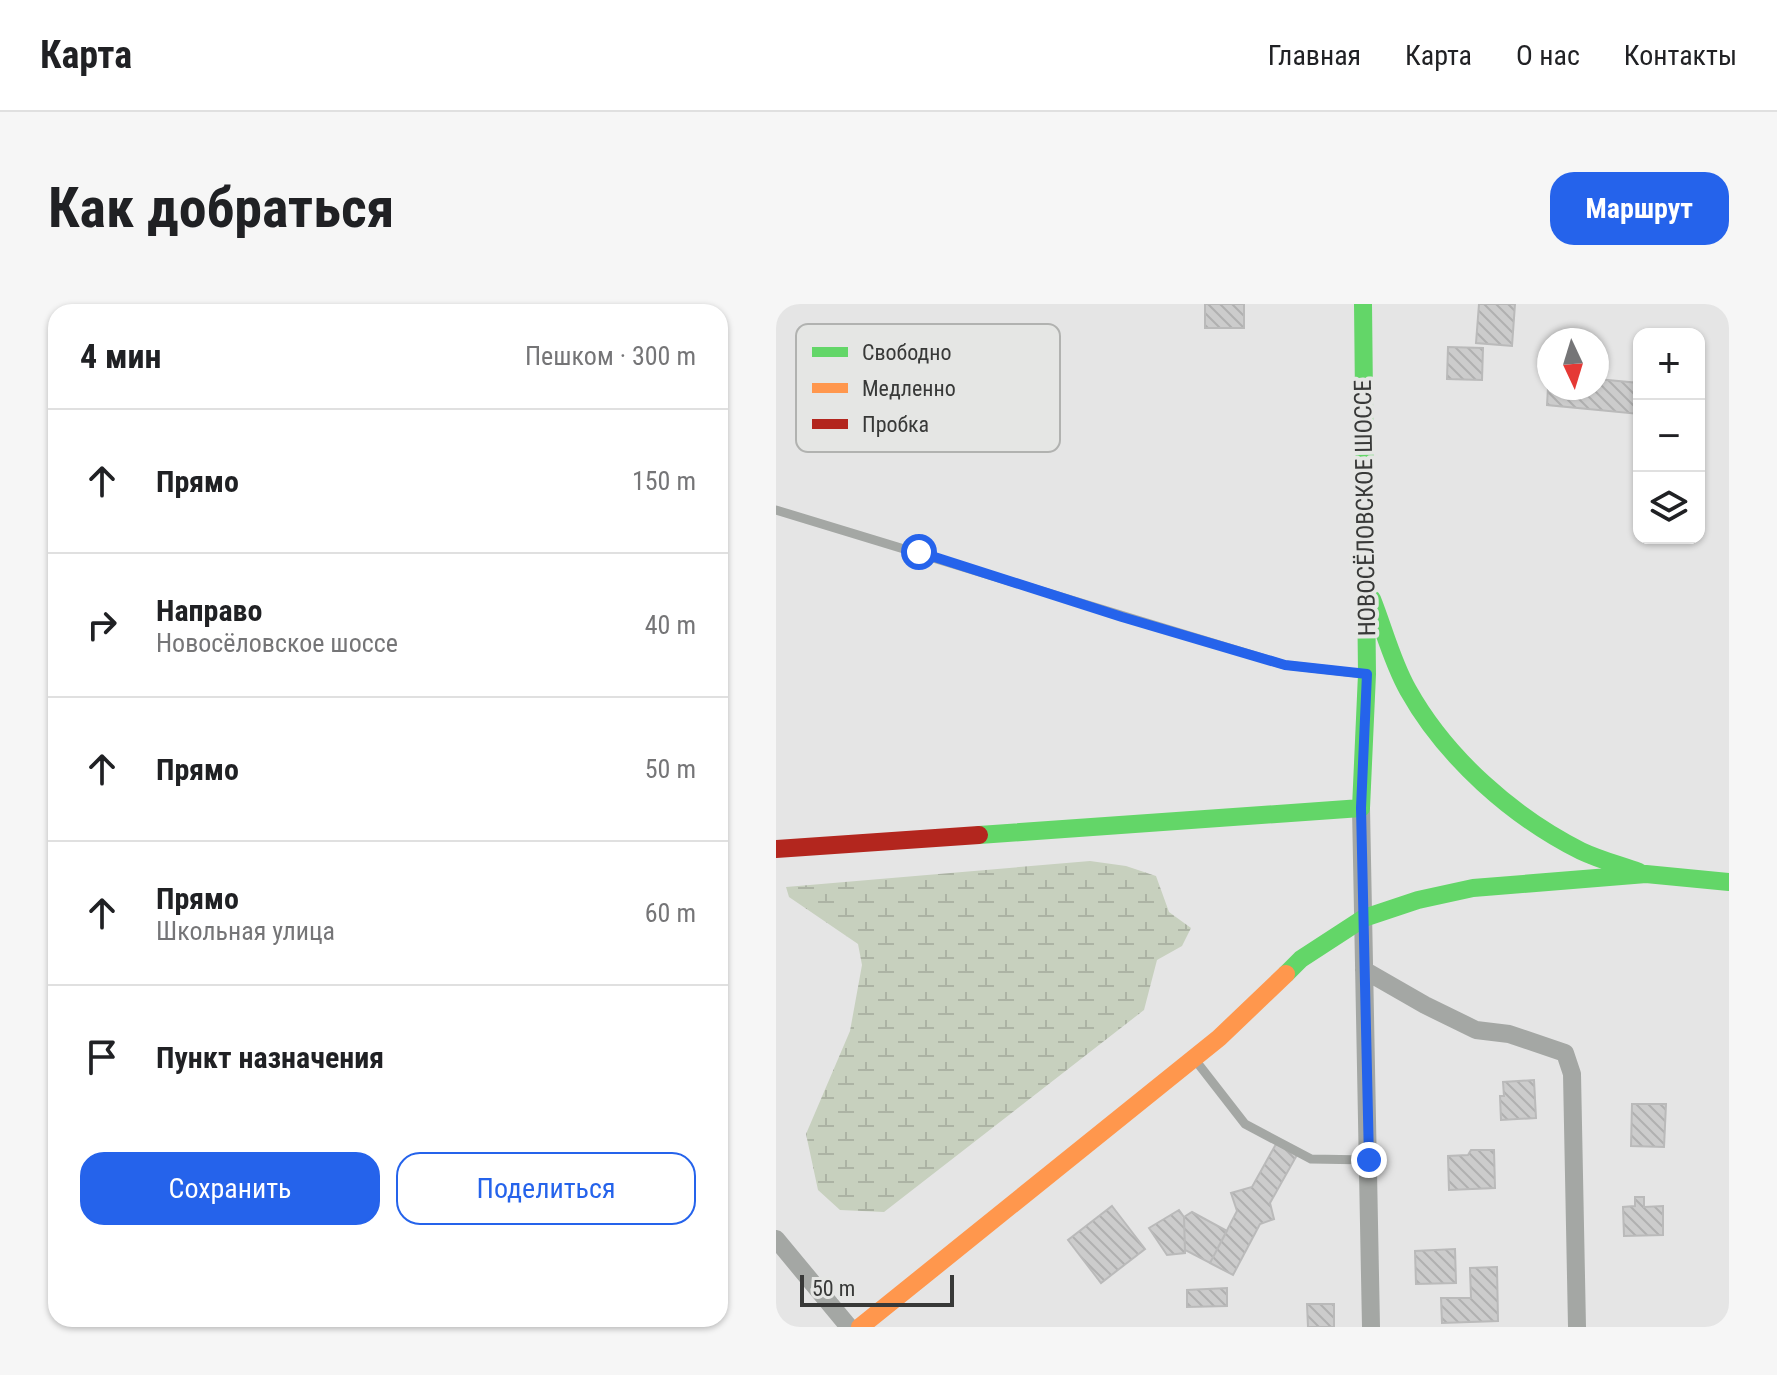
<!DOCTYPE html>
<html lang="ru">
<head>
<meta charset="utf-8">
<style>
	:root { --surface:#fff; --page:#f6f6f6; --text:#202124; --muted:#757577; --line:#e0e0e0; --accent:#2563eb }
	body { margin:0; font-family:"Roboto Condensed",sans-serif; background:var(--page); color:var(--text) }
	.controls { position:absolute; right:24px; top:24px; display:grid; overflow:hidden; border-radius:16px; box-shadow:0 2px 6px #0004 }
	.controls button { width:72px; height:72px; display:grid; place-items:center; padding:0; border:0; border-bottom:2px solid var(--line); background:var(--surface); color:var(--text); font:40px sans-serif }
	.compass { position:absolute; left:761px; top:24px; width:72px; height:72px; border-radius:50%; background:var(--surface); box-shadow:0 2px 6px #0004; rotate:176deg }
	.scale { position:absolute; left:24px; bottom:20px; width:154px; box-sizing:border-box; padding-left:8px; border:4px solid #383938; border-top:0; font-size:22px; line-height:28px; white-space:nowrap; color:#383938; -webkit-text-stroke:6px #e5e6e4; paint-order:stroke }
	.stop { position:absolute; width:24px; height:24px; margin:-18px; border:6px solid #2563eb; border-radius:50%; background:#fff }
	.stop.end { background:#2563eb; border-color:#fff; box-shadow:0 2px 8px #0008 }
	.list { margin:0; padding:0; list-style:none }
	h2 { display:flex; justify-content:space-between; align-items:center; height:104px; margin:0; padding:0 32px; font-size:34px }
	h2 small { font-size:26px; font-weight:400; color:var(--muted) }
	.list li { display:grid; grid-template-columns:52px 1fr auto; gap:24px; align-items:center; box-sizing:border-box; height:144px; padding:0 32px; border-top:2px solid var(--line) }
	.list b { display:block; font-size:30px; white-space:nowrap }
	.list p { margin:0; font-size:26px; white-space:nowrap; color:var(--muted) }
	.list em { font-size:26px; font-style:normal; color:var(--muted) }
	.actions { display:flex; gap:16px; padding:24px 32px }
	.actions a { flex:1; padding:18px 0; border:2px solid var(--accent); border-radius:24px; text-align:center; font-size:28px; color:var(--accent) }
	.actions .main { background:var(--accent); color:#fff }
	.icon { flex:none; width:44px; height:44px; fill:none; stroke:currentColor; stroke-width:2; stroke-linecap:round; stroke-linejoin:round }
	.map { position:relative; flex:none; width:953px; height:1023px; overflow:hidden; border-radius:24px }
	header { display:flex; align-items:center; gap:48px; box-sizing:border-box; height:112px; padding:0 40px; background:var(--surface); border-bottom:2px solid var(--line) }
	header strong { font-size:38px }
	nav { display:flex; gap:44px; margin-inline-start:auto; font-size:28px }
	.intro { display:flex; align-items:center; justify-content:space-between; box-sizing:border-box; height:192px; padding:0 48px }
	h1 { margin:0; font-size:56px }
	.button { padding:20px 36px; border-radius:24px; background:var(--accent); color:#fff; font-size:28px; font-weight:700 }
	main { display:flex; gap:48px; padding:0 48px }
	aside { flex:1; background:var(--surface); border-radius:24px; box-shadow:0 2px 6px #0004 }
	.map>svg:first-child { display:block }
	.wetland { fill:url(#wetland-marsh) }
	.building { fill:url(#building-back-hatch); stroke:#bababa; stroke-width:2 }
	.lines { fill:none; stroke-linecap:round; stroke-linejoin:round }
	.lane { stroke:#a4a7a4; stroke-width:9 }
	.street { stroke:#a4a7a4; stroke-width:18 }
	.fast { stroke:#63d668; stroke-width:18 }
	.slow { stroke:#ff974d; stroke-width:18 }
	.jam { stroke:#b3261e; stroke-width:18 }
	.route { stroke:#2563eb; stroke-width:10 }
	.labels { text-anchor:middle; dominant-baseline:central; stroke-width:8; stroke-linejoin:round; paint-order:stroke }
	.street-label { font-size:24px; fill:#383938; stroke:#e5e6e4 }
	.key { fill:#e5e6e4; stroke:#b1b2b0; stroke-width:2 }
	.key-label { font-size:22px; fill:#383938 }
</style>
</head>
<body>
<header>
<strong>Карта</strong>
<nav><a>Главная</a><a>Карта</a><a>О нас</a><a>Контакты</a></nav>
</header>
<div class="intro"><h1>Как добраться</h1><a class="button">Маршрут</a></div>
<main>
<aside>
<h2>4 мин<small>Пешком · 300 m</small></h2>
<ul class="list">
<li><svg class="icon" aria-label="ahead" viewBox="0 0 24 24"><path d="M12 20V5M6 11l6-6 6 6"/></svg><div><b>Прямо</b></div><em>150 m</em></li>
<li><svg class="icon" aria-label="right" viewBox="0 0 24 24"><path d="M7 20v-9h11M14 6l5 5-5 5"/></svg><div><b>Направо</b><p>Новосёловское шоссе</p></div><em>40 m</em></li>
<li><svg class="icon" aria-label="ahead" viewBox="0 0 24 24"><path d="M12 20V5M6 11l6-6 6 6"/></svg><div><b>Прямо</b></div><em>50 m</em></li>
<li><svg class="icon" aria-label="ahead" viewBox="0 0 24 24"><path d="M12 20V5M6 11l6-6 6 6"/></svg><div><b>Прямо</b><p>Школьная улица</p></div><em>60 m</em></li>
<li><svg class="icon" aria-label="arrive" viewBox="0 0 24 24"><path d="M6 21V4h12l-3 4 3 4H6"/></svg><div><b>Пункт назначения</b></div></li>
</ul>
<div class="actions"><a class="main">Сохранить</a><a>Поделиться</a></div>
</aside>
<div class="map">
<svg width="953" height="1023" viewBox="0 0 953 1023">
	<defs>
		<pattern id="wetland-marsh" width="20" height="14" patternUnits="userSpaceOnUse" patternTransform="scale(2)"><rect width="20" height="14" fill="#c7d0be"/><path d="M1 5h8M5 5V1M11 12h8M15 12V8" fill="none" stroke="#acb3a4"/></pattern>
		<pattern id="building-back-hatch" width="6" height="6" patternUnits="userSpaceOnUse" patternTransform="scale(2)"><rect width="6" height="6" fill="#ccc"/><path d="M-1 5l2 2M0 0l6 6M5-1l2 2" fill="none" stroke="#b0b0b0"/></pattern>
	</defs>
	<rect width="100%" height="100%" fill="#e5e5e5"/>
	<path class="wetland" d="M314,557L350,562L380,572L393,608L415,624L406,642L381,656L368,706L108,908L64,906L42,886L30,830L74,727L86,661L82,640L13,593L10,583Z"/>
	<path class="building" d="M429,0H468V24H429Z
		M703,0H739L736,42L700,39Z
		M672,43L707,44L706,76L671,75Z
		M821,75L863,79V110L771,101L772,83L821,84Z
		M758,776L760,814L725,816L724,792H728L727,778Z
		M856,800H890L888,843L855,842Z
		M500,840L521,851L494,899L498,915L484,920L457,971L434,959L461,907L455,889L476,883Z
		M695,846H718L719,884L673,886L672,852L692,851Z
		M859,893H868V903L887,902V931L848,932L847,903L859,902Z
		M336,902L369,945L325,979L292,936Z
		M403,906L408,913L409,949L391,951L373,924Z
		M416,908L451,927L434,959L409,946L408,913Z
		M679,945L680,979L640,980L639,947Z
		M721,963L722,1017L666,1019L665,994H695L694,964Z
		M451,984V1002L411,1003V986Z
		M531,1000H558V1023H532Z"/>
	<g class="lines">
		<path class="lane" d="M0,206L509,361L589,370
			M420,757L469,820L535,855L593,856"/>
		<path class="street" d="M585,504L595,1023
			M588,666L649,701L700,726L733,730L789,749L796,770L801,1023
			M0,935L73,1023"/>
		<path class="fast" d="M596,295C608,325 616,358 632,386C670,454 737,513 805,547C824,556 844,561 863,568
			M203,531L585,504L591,370L587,0
			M510,670L525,655L588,614L642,596L697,584L870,570L953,578"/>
		<path class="slow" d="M84,1023L443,734L510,670"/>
		<path class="jam" d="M0,545L203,531"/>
	</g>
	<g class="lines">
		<path class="route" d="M143,248L346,313L509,361L591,370L585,504L593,856"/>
	</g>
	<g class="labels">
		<g class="street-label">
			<text transform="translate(589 204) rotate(-91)">НОВОСЁЛОВСКОЕ ШОССЕ</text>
		</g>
	</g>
	<rect x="20" y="20" width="264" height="128" rx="12" class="key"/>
	<rect x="36" y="43" width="36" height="10" fill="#63d668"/>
	<rect x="36" y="79" width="36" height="10" fill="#ff974d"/>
	<rect x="36" y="115" width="36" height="10" fill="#b3261e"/>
	<g class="key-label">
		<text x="86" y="56">Свободно</text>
		<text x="86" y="92">Медленно</text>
		<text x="86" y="128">Пробка</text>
	</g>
</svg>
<div class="controls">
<button>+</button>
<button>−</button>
<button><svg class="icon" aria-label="layers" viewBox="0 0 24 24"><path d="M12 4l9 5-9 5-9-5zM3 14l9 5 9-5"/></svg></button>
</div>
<svg class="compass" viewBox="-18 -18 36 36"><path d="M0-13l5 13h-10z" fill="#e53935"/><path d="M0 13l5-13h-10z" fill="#757577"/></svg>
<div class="scale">50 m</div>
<div class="stop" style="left:143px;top:248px"></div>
<div class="stop end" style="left:593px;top:856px"></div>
</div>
</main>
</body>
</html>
